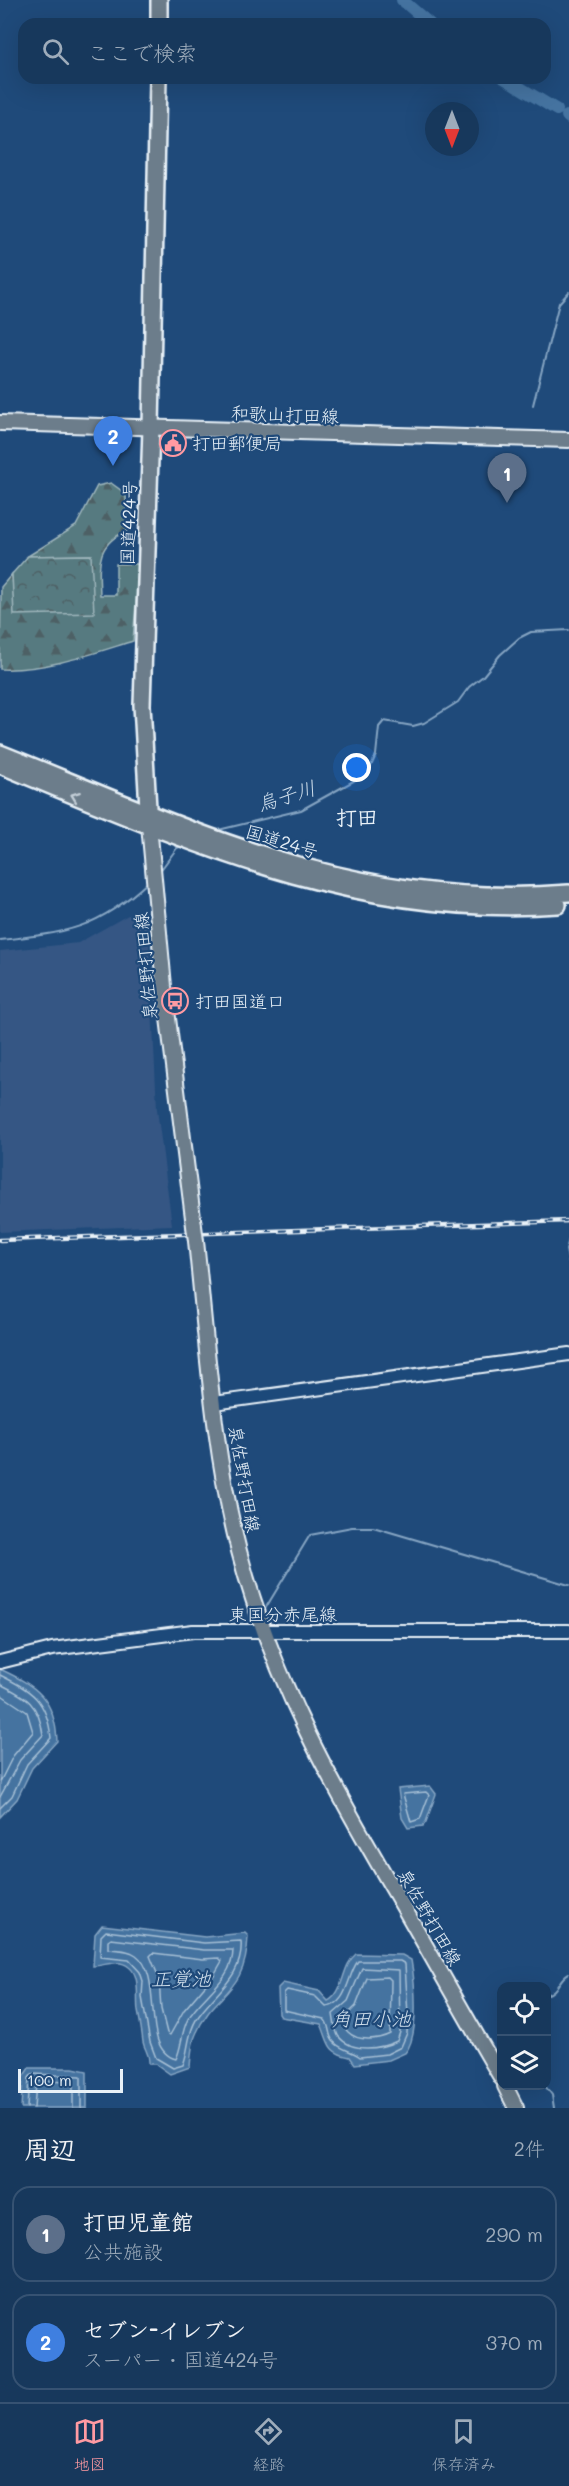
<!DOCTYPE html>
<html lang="ja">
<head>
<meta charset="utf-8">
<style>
	:root { --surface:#17385c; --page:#203f62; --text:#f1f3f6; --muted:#9eacbb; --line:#365272; --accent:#ff9aa2 }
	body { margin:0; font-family:Mali,"Klee One",sans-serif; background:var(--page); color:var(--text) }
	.controls { position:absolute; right:18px; bottom:18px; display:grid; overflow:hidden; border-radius:12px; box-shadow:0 6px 24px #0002 }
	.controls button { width:54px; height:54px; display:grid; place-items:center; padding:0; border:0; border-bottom:2px solid var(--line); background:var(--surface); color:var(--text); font:30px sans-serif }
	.compass { position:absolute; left:425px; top:102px; width:54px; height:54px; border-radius:50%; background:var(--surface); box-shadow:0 6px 24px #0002; rotate:180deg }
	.scale { position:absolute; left:18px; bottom:15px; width:105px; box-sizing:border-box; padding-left:6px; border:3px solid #e8f1f8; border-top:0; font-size:16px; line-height:21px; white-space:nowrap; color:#e8f1f8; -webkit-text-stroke:4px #1f4a7a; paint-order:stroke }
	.you { position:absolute; left:357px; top:768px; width:21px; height:21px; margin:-15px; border:4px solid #fff; border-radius:50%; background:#1a73e8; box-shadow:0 0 0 9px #1a73e833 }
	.badge { display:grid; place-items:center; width:39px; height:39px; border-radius:50%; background:var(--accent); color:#fff; font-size:20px; font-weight:700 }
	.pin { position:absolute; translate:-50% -50px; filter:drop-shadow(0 2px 3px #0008) }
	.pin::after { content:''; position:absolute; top:32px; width:21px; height:18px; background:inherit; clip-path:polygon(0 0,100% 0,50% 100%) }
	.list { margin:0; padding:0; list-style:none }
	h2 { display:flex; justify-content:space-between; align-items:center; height:78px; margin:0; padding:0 24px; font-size:26px }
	h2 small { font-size:20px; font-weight:400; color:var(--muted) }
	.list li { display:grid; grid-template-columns:39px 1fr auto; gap:18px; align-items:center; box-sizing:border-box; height:96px; margin:0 12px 12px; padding:0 12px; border:2px solid var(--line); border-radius:18px }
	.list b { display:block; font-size:22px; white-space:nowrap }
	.list p { margin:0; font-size:20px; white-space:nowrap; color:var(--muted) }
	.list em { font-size:20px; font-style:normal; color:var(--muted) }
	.icon { flex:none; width:33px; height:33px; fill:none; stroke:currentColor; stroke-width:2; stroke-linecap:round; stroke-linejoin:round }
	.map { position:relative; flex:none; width:569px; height:2108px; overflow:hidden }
	.search { position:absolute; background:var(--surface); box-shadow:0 6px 24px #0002; left:18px; right:18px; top:18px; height:66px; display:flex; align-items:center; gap:15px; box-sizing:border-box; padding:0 21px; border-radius:18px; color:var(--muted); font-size:22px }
	.sheet { height:294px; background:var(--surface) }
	nav { display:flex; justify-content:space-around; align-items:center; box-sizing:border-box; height:84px; border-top:2px solid var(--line); background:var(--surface); font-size:16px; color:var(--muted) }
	nav a { display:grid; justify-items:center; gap:3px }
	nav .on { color:var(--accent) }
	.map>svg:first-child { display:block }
	.built { fill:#345684 }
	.forest { fill:url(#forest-firs); stroke:#9fb6bc; stroke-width:1.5 }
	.park { fill:url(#park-crowns); stroke:#9fb6bc; stroke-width:1.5 }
	.water { fill:#4473a0; stroke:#86a5c3; stroke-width:1.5 }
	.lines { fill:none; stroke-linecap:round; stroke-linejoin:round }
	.shore { stroke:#a6bfd5; stroke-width:1.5 }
	.stream { stroke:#86a5c3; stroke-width:2 }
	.river { stroke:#4473a0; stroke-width:12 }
	.secondary-casing { stroke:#e8f1f8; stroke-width:16 }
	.primary-casing { stroke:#e8f1f8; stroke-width:18 }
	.highway-casing { stroke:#e8f1f8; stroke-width:20 }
	.secondary { stroke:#1f4a7a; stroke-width:12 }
	.primary { stroke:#6c7d8b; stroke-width:14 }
	.highway { stroke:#6c7d8b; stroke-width:15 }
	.rail-casing { stroke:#e8f1f8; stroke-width:4.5 }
	.rail { stroke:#1f4a7a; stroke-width:2; stroke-dasharray:7; stroke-linecap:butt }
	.primary-bridge-casing { stroke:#e8f1f8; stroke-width:18; stroke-linecap:butt }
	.primary-bridge { stroke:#6c7d8b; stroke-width:14 }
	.oneway { stroke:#c3ced7 }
	.labels { text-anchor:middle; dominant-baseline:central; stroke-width:4.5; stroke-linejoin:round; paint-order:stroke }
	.street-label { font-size:18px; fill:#e8f1f8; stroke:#1f4a7a }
	.poi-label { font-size:18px; fill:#e8f1f8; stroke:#1f4a7a; text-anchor:start }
	.water-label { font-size:20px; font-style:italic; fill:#cfdeeb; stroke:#1f4a7a }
	.quarter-label { font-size:21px; font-weight:bold; fill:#e8f1f8; stroke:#1f4a7a }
</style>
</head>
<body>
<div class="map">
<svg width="569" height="2108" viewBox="0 0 569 2108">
	<defs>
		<pattern id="forest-firs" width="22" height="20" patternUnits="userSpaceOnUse" patternTransform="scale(1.5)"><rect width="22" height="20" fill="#567a80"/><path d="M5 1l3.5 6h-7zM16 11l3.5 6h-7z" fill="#4e6165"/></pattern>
		<pattern id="park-crowns" width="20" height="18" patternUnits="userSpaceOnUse" patternTransform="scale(1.5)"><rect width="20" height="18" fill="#567a80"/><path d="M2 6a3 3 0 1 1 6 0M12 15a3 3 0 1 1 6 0" fill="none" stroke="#4e6165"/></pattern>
	</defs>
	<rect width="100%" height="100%" fill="#1f4a7a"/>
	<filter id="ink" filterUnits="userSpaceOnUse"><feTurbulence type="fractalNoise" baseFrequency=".0167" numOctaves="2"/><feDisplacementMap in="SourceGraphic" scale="12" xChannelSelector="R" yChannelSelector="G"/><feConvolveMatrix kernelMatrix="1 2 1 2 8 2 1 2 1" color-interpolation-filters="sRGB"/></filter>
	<g filter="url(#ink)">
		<path class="built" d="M128,915L148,922L157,1109L172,1225L0,1232V951L78,943Z"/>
		<path class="forest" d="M111,483L126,494L127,531C95,544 99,566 100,595H116V564H139L133,641C91,654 45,671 0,669L1,587L12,574L15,614L91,555L28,556L76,526L97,486Z"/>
		<path class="park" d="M91,555L94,613L14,615L12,574L28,556Z"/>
		<path class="water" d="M0,1669C36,1686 55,1698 57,1741L32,1768L17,1799L0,1817Z
			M430,1786L436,1794L426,1822L423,1826L408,1828L402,1818L398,1789Z
			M102,1925L205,1937L245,1933L248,1936C246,1996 214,1991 196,2034C191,2044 191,2056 190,2067L170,2074L156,2064H149C150,2054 145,2051 143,2042C142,2032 140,2021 138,2011C136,1997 141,1976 129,1967C118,1958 105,1966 93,1966L95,1934Z
			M356,1954L402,1955L411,1960C415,1982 420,2036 405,2053L389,2060L355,2064L350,2057C326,2053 329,2041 321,2024L281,2017L279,2014L278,1988L283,1983L319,1991L328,2001C345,1992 341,1966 356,1954Z
			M29,2068H73L87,2071V2108H21L23,2077Z"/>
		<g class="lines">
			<path class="shore" d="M0,1675C32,1691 47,1700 51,1738L27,1764L12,1796L0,1808
				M0,1684C27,1697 39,1704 43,1735L20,1760L0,1797
				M0,1694L27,1712L33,1732L13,1756L0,1782
				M426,1792L429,1795L420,1819L411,1822L403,1794Z
				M106,1931L204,1943L241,1941C244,1978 213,1993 196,2020C187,2035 189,2050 183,2065L173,2068L156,2058L150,2042L142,1997L143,1981L140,1972L129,1960L100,1957L101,1936Z
				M111,1939L204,1950H233C233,1980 202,1995 188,2019C181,2032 182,2047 176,2059C139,2049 165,1976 136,1955C128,1949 117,1950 108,1949V1941Z
				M153,1953L203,1959L219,1958L222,1961L214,1975L184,2010L170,2035L167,2033L161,2009L159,1978L150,1956Z
				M358,1961H400L405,1964L408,2015L407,2033L401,2047L387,2054L360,2057C351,2050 341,2050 334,2042C327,2035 331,2026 324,2019L284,2010V1993L287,1990L315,1996L326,2007C348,2005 347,1975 358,1961Z
				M362,1968L399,1970L400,2032L397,2041C381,2049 352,2053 339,2037C335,2032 334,2020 333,2014L348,2001Z
				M388,1977L391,1980L390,2034C378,2040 358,2042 348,2032C344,2029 345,2023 344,2018L356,2006L367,1978Z
				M27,2108L29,2078L32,2074L81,2076V2108
				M34,2108L36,2084L39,2081L73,2082V2108"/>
			<path class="stream" d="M533,405L559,303L569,292
				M214,831L301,810L368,773L376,755L379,727L384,721L413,726L424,723L458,702L469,687L483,676L500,655L519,638L531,632L569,630
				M160,871L177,848L184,845
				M0,940C67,933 98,929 149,881
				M569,1239L566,1250L569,1264
				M265,1609L310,1535L352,1527H373L569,1585
				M546,1995C559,1991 558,1979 569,1973
				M545,2086L552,2095L554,2108"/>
			<path class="river" d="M402,0L430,24
				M504,78L557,110
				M567,116L569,118"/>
			<defs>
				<path id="secondary" d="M214,1403L569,1354
					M0,1662L52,1649L193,1631H569"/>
				<path id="primary" d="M0,423L569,440
					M149,825L164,986L194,1226
					M196,1241C207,1344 213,1451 239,1551C273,1681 333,1787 400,1901C434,1960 467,2020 502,2079
					M505,2086L516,2108"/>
				<path id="highway" d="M159,24V0
					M0,753C193,830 354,911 569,893
					M0,765C183,840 356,920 558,905
					M149,825L142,705L151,428L158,78"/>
			</defs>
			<use href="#secondary" class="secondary-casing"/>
			<use href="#primary" class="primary-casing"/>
			<use href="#highway" class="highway-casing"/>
			<use href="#secondary" class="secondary"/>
			<use href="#primary" class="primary"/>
			<use href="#highway" class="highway"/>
			<defs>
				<path id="rail" d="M0,1240L569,1221"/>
			</defs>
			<use href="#rail" class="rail-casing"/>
			<use href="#rail" class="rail"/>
			<defs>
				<path id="primary-bridge" d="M194,1226L196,1241"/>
			</defs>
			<use href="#primary-bridge" class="primary-bridge-casing"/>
			<use href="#primary-bridge" class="primary-bridge"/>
		</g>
		<defs><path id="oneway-chevron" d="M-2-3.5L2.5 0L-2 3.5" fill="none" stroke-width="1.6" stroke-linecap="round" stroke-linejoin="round" transform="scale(1.5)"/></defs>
		<use class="oneway" href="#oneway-chevron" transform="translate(75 796) rotate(-159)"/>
	</g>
	<defs>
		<symbol id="civic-ring" viewBox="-11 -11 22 22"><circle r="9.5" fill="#1f4a7a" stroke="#ff9aa2" stroke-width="1.5"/><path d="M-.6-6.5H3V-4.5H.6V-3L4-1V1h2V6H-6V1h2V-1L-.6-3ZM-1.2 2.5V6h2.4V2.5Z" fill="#ff9aa2"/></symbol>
		<symbol id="bus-ring" viewBox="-11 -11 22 22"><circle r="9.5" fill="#1f4a7a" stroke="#ff9aa2" stroke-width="1.5"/><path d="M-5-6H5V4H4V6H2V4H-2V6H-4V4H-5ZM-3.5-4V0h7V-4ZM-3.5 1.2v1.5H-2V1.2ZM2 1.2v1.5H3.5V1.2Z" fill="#ff9aa2"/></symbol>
	</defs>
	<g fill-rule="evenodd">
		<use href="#civic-ring" x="158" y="428" width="30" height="30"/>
		<use href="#bus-ring" x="160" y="986" width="30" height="30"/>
	</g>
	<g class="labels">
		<g class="street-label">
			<text transform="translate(285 414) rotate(2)">和歌山打田線</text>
			<text transform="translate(128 523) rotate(-88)">国道424号</text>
			<text transform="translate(282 841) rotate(17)">国道24号</text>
			<text transform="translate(145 966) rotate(-95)">泉佐野打田線</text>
			<text transform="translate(245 1479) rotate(80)">泉佐野打田線</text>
			<text x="283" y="1614">東国分赤尾線</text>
			<text transform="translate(430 1917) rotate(60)">泉佐野打田線</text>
		</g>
		<g class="poi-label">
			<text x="192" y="443">打田郵便局</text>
			<text x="195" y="1001">打田国道口</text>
		</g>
		<g class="water-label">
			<text transform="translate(286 795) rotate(-17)">烏子川</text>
			<text x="181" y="1978">正覚池</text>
			<text x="371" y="2018">角田小池</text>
		</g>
		<g class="quarter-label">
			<text x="357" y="816">打田</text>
		</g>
	</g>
</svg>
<div class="controls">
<button><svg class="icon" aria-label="locate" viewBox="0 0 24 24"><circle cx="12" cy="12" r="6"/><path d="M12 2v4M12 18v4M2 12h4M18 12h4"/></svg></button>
<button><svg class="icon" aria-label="layers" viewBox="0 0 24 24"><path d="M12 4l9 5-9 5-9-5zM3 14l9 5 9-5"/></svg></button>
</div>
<svg class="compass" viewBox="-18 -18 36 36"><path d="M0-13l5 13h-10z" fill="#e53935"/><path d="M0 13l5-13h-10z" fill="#9eacbb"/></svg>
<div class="scale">100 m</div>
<div class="you"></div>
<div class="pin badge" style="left:507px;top:503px;background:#5c6f8a">1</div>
<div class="pin badge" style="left:113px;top:466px;background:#3f7fe0">2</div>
<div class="search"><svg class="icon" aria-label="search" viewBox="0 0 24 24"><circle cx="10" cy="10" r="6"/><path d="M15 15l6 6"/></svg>ここで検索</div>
</div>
<section class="sheet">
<h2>周辺<small>2件</small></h2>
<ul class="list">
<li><span class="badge" style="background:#5c6f8a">1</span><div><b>打田児童館</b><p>公共施設</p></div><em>290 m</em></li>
<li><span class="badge" style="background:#3f7fe0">2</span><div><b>セブン-イレブン</b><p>スーパー · 国道424号</p></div><em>370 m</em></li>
</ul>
</section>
<nav>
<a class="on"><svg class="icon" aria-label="map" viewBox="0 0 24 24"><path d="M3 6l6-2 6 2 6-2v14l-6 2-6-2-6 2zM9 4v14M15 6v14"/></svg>地図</a>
<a><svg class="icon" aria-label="directions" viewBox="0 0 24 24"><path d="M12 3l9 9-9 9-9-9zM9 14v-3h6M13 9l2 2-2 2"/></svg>経路</a>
<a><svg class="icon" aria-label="saved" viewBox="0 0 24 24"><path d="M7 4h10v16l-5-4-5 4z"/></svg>保存済み</a>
</nav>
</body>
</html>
